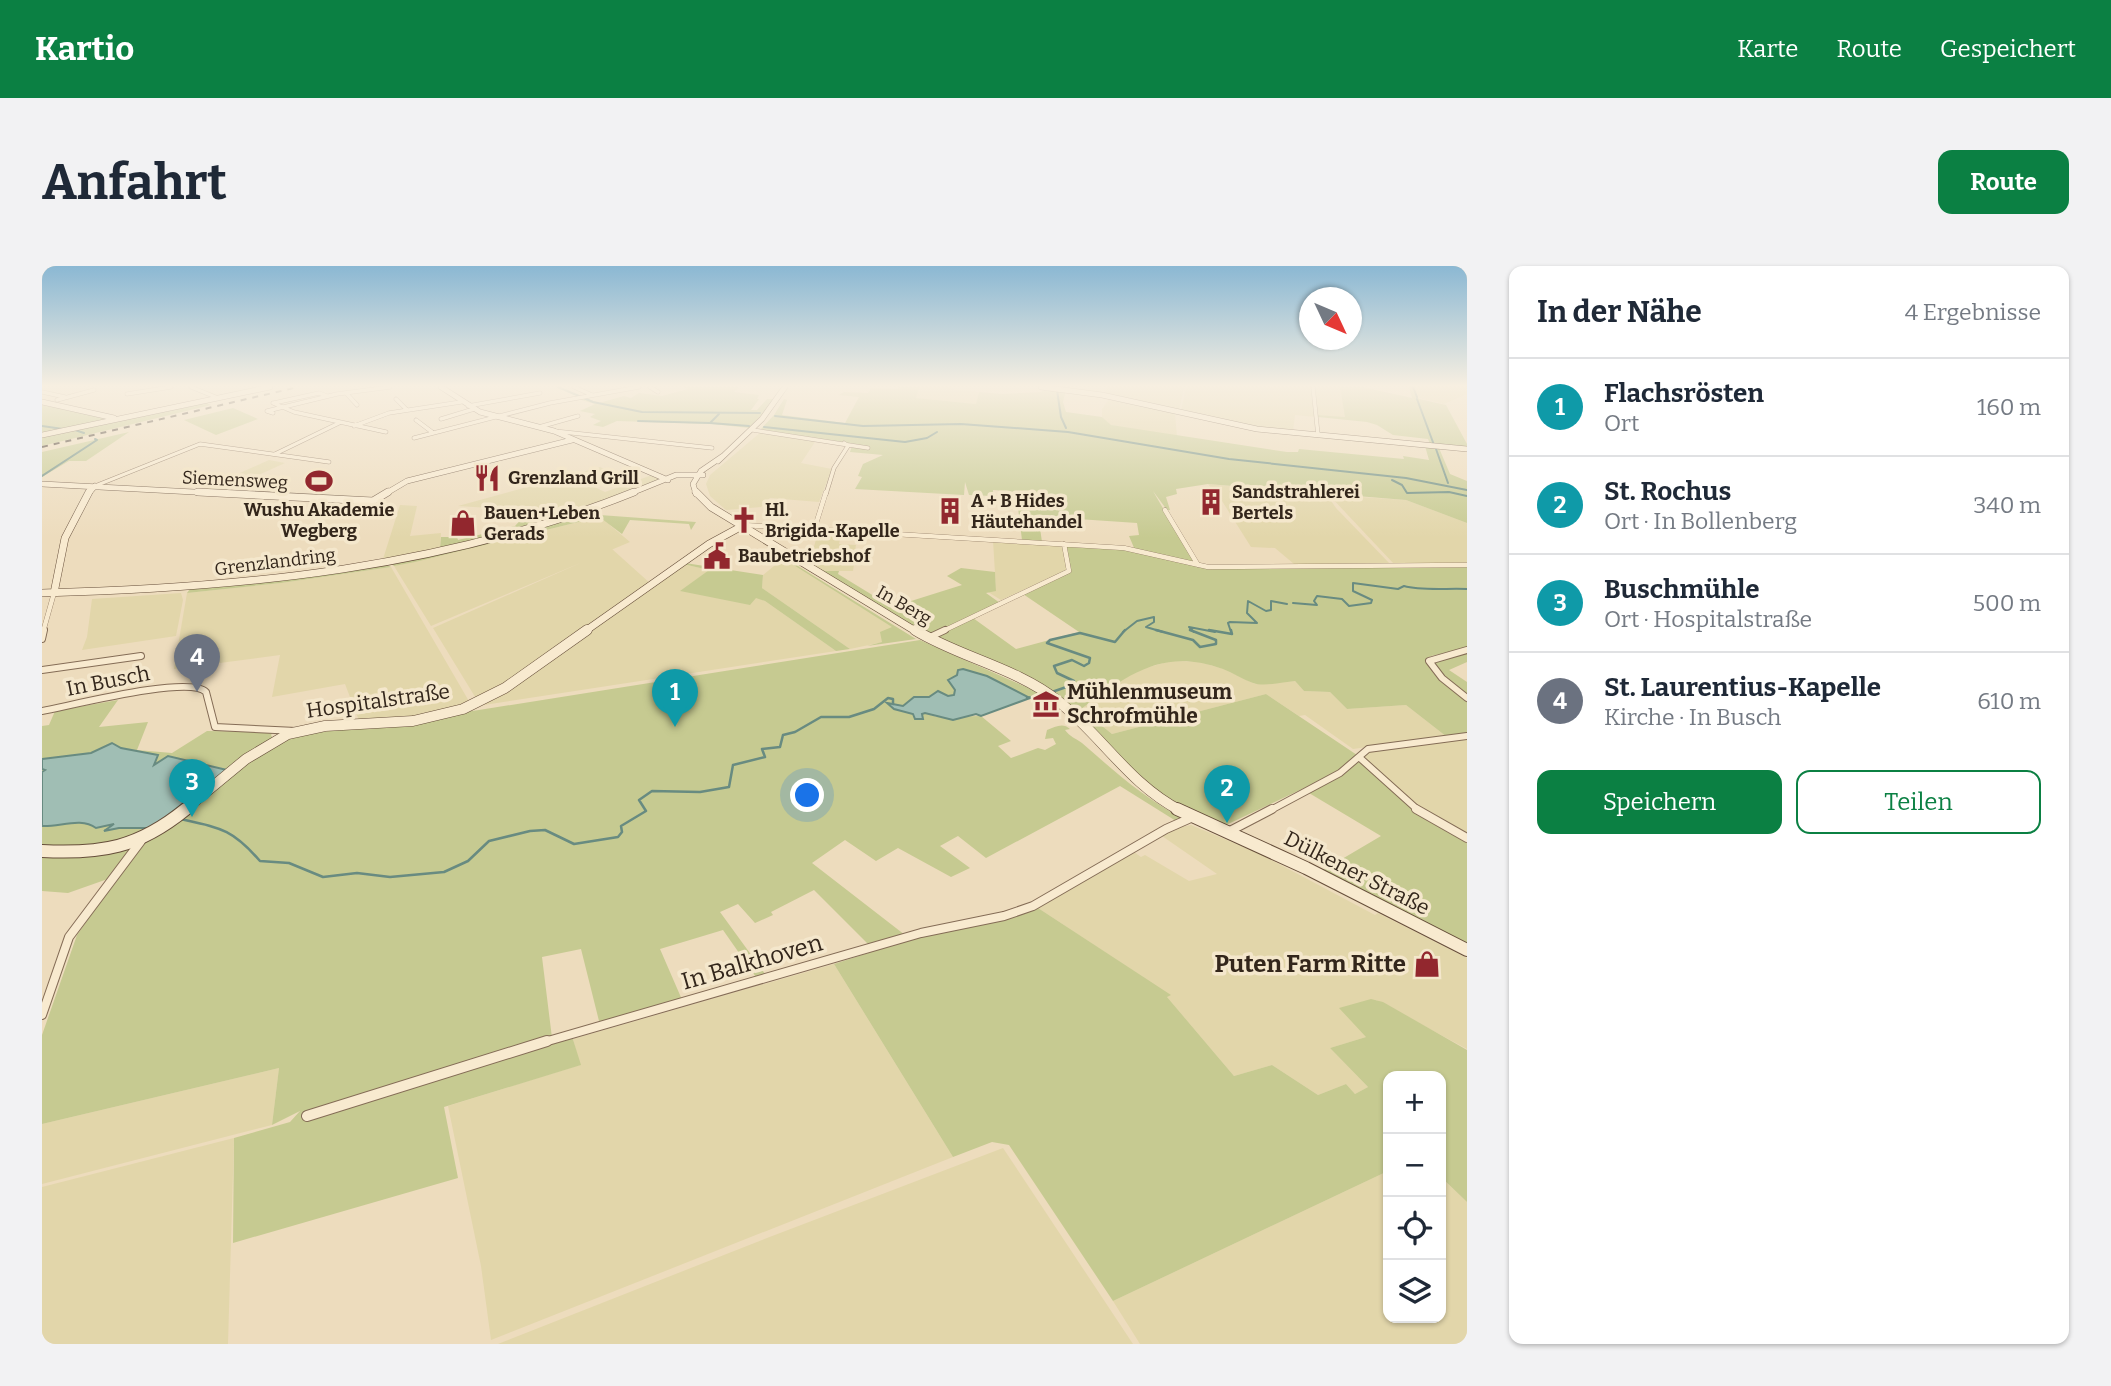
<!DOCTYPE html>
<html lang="de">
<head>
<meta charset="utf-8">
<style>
	:root { --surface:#fff; --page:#f2f2f3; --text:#1f2937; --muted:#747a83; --line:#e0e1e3; --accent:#0b8043 }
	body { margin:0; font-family:Bitter,serif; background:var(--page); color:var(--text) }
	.controls { position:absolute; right:21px; bottom:21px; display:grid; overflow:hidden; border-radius:14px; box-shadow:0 2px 5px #0004 }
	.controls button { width:63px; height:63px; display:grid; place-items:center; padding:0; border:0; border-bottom:2px solid var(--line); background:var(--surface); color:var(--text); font:35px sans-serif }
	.compass { position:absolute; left:1257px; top:21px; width:63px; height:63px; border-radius:50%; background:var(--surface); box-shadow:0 2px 5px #0004; rotate:134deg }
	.you { position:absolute; left:766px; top:530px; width:24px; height:24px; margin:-18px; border:5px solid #fff; border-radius:50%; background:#1a73e8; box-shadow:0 0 0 10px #1a73e833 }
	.badge { display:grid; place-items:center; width:46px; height:46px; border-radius:50%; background:var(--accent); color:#fff; font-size:23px; font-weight:700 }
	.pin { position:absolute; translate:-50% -58px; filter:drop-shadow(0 2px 4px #0008) }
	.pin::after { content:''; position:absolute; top:37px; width:24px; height:21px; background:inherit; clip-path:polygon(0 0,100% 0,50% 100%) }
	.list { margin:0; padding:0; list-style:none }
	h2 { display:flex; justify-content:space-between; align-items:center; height:91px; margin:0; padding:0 28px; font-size:30px }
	h2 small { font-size:23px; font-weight:400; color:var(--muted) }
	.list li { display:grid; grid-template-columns:46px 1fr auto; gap:21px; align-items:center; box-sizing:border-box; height:98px; padding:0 28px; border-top:2px solid var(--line) }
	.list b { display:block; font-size:26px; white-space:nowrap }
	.list p { margin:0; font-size:23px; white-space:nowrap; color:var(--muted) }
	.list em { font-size:23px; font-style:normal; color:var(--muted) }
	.actions { display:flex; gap:14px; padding:21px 28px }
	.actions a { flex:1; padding:16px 0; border:2px solid var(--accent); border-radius:14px; text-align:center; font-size:24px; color:var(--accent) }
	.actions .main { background:var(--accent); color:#fff }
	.icon { flex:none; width:38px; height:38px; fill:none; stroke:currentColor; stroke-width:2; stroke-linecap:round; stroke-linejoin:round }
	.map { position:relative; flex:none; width:1425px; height:1078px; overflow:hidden; border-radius:14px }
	header { display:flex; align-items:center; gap:42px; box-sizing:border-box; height:98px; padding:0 35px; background:var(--accent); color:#fff }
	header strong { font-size:33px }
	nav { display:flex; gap:38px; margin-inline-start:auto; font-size:24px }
	.intro { display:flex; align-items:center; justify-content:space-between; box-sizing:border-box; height:168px; padding:0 42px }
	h1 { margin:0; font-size:49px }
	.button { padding:18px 32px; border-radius:14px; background:var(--accent); color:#fff; font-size:24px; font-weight:700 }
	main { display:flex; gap:42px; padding:0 42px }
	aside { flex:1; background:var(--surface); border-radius:14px; box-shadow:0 2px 5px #0004 }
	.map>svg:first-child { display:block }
	.farmland { fill:#e2d6aa }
	.green { fill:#c6ca91 }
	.water { fill:#a0beb4; stroke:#688b81; stroke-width:2 }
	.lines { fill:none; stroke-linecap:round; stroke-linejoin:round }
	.stream-far1 { stroke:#688b81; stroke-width:2 }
	.stream { stroke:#688b81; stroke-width:2.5 }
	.street-far4-casing { stroke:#846c56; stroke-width:4.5 }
	.street-far3-casing { stroke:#846c56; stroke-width:5 }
	.street-far2-casing { stroke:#846c56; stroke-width:8 }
	.street-far1-casing { stroke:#846c56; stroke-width:10 }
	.street-casing { stroke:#846c56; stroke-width:12 }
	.secondary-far3-casing { stroke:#664e3a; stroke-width:6 }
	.secondary-far2-casing { stroke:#664e3a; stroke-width:8 }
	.secondary-far1-casing { stroke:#664e3a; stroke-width:11 }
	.secondary-casing { stroke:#664e3a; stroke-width:14 }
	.street-far4 { stroke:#f8eacf; stroke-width:3.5 }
	.street-far3 { stroke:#f8eacf; stroke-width:4.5 }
	.street-far2 { stroke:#f8eacf; stroke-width:6 }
	.street-far1 { stroke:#f8eacf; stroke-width:8 }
	.street { stroke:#f8eacf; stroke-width:10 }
	.secondary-far3 { stroke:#f8eacf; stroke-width:5 }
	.secondary-far2 { stroke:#f8eacf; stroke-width:7 }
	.secondary-far1 { stroke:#f8eacf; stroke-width:10 }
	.secondary { stroke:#f8eacf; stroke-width:12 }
	.rail { stroke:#33261b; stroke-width:2; stroke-dasharray:6 6; stroke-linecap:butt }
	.labels { text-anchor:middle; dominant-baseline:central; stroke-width:7; stroke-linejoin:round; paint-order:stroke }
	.far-poi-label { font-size:18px; font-weight:bold; fill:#33261b; stroke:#f4e7cc; text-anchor:start }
	.far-street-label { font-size:18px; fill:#33261b; stroke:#f4e7cc }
	.street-label { font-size:21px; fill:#33261b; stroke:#f4e7cc }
	.poi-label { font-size:21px; font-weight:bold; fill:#33261b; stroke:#f4e7cc; text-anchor:start }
	.near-street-label { font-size:24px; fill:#33261b; stroke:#f4e7cc }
	.near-poi-label { font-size:24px; font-weight:bold; fill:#33261b; stroke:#f4e7cc; text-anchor:end }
</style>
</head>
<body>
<header>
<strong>Kartio</strong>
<nav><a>Karte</a><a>Route</a><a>Gespeichert</a></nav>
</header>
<div class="intro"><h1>Anfahrt</h1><a class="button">Route</a></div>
<main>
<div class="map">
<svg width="1425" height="1078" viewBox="0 0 1425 1078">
	<rect width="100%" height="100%" fill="#eddcbd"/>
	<path class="farmland" d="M877,121H909L908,123L937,126L934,138L873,132Z
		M1065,121H1142L1137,145L1064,128Z
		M1144,121H1269L1274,151L1253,149L1251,165L1200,159L1139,145Z
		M1272,121H1298L1304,152L1275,149Z
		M1370,121H1425V128L1402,138L1377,132Z
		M1068,132L1133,147L1135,171L1068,159L1060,151V143Z
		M719,166L775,173L759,197L790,203L777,236L728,232L719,241L684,244L668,230L664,218L668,209Z
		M227,194L243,197L181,225L160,224Z
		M558,201L570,207L542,216L563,226L610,209L618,214L529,247L416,240Z
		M1166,218L1285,229L1294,242L1349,299L1252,298L1233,282L1209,281L1180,235Z
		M1287,229L1364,234L1425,257V298H1352Z
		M358,239L375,240L368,270L399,267L398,282L341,293Z
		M554,252L563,255L588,276L389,360L352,300Z
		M777,263L800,264L797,278L814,279L812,290H804V298H812L811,305H783L762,293L769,291Z
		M951,274L1018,279L1021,281L1025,304L959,334L946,326L954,324Z
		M570,283L609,318L452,426L435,434L391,362Z
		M743,291L851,361L841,376L808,383L720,322L721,309Z
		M641,298L667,304L639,325L714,331L723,335L794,385L442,439Z
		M349,301L428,437L361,453L318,457L303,418L230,431L238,389L132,403L145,327L239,317Z
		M139,327L141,334L134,370L40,384L45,371L50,333Z
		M1129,395L1157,396L1182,403L1213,418L1253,415L1262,425L1288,426L1305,443L1364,439L1405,471L1425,468V575L1368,541L1323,495L1322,491L1328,484L1354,477L1311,483L1263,449L1257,450L1224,428L1070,468L1039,443L1089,406Z
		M1149,559L1216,587L1333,649L1336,647L1425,692V783L1334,734L1324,771L1288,782L1326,821L1313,828L1304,818L1276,829L1230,799L1192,810L1124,730L1128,729L996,642L1092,586L1099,591L1103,589L1147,615L1175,608L1120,570L1133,562Z
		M792,698L911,891L449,1074L439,1000L406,840L538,799L531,773Z
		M237,802L230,859L0,918V858Z
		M192,872L186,1078H0V921Z
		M961,882L1091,1078H456L725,972Z
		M1346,905V1052H1399V911L1425,936V1078H1098L1071,1035Z"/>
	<path class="green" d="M642,121H697L692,126L717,129L715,133H717L709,144H715L725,133H731L724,145L707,162L670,158L575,155L561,161L551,159L559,155L548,151L553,148L538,145L553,138L536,133L543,132L557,137L582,130L589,132L597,127L620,130L646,123Z
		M857,121H877L874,132L934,138L937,126L960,128L999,126L1005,122L1024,123L1021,136L1024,146L1060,151L1069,159L1245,186H1256L1257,183L1362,193L1361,190L1387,194L1383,180H1389L1386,173L1351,169L1335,159L1325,156L1276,151L1275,149L1303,151L1298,121H1320L1370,132L1367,121H1370L1377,133L1404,139L1425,178V181L1397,182L1408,208L1425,215V257L1364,234L1166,218L1134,223L1135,228L1124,231L1128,244H1125L1111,225L1152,296L1093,284L1087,270L1097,269L1095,257L1021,252V263L998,262L1000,276L980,274L974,226L951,224V230L927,229L923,216L922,229L813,223L820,211L816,210L821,198L841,189L808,186L810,180L806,177L718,164L732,149L742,133L745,134L740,149L803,157L817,131L797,129L802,126L826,127L829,122L856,123Z
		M163,136L169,139L0,180V139L80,153Z
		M191,142L216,153L174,169L142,154Z
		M87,166L44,195H27L0,211V186Z
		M486,246L526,249L398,283L399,271H415L416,274L473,260Z
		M544,248L654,256L649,264L647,258L588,254L580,268L560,253L553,252L373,296L352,300L350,298Z
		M1027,280L1083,284L1161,302L1425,300V382L1389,390L1384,394L1392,408L1425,435V468L1405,471L1364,439L1305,443L1288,426L1262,425L1253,415C1241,416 1222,421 1211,417C1200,413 1191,407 1181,403C1120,381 1086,409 1039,443L1070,468L1224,428L1315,489L1296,506L1182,560L1114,528L1034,446L890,372L931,352L974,383L1037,366L981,328L1029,306L1024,281Z
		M743,291L746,294L874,373L825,380L840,376L838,366L850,361L747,296Z
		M643,297L721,309L720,322L808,383L794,385L723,335L714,332L708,339L638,325L667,304L641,298Z
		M766,297L783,305H797L796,308L850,341L920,319L905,310L919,302L953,306L954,325L944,327L958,337L885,370Z
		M345,299L349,301L239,317L145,327L148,323Z
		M878,374L1002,429L988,432L945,410L915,409L908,418L913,424V429L878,431L861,440L860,446L883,447L895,451L939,450L969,475L956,480L969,492L996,482L1003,484L1014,478L1011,472L1003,473L1005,464C1013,461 1021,456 1028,463L1023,464C1028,471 1033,472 1040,477C1072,505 1102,532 1140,552L1134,555L1078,520L944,592L916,570L898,580L928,602L909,611L856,582L834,595L803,574L770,597L863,669L829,681L772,624L729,646L731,649L713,657L696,638L678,646L726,712L716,714L681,664L618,683L641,736L558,759L539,683L500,691L510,772L529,767L539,799L402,841L416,912L191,977L192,872L248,856L258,845L230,859L237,802L0,858V769L35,669L77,609L26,627L0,625V460L7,459L13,445L76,434L57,461L106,456L95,484L130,487L165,465L231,466L229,469L231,473L437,444Z
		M1425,386V396L1407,404L1425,416V428L1400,408L1391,395Z
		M1316,496L1322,498L1368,541L1425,575V679L1278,606L1339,570L1267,527L1301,509Z
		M996,642L1129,729L1125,731L1192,810L1230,799L1276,829L1304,818L1313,828L1326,821L1288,782L1324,771L1297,742L1329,733L1341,736L1425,784V936L1399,911V810H1346V905L1071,1035L967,879L950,876L911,891L792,698L879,670Z"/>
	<path class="water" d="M921,403L945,410L988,432L939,450L934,448L911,454L883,447L880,448L881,453H873L871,448L852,443L845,437L861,440L872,431H887L896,425L906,430L912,429L913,424L906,414L915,409L916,404Z
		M70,477L79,482L116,489L112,499L126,490L185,504L109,562H77L62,565L72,558L54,562C39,551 18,561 0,560V506L3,504L0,503V493L49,487Z"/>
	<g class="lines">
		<path class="stream-far1" d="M516,121L551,136L600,146L718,147
			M1371,121L1375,131
			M1015,124L1019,151L1024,162
			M1375,133L1392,179
			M677,148L668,157L707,160
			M733,150L821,160L919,158L1026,166L1187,193L1364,212L1425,224
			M596,155L668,157
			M0,160L21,163
			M722,161L863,176L885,172L895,166
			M33,164L42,167
			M1394,183L1406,217
			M0,210L55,174L53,173
			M1350,214L1360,219L1365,227L1407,226L1425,230
			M1251,337L1275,339L1272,335L1275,330L1300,333L1307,340L1329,337L1330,334L1311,325V317L1356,323L1362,320C1379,325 1406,322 1425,323
			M1081,366L1095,355L1112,351V356L1104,361L1121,366
			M1152,366L1147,361L1173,366
			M1189,366L1186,357L1188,356L1215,357L1205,347L1206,335L1224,345L1229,344V335L1245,338"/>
		<path class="stream" d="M1114,364L1151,374L1158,381L1174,378V374L1148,364
			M1167,364L1190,368L1189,364
			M1010,426L1030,419L1032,415L1015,407L1012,400L1030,394L1042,400L1047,397L1048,392L1005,377L1008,374L1038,367L1073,376L1083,364
			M985,432L1001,429
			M138,553C179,562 190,563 218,595L247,597L281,611L315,607L348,611L402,606L426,595L447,575L488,565L503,564L532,578L576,571L580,566L579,560L604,545L597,534L610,525L658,526L687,521L691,499L723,491L720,483L738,481L741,469L753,466L779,451H807L832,443L846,432L851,433V438"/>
		<defs>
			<path id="street-far4" d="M149,121L176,132
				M532,121L550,129
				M608,121L616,126
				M1271,121L1276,169
				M0,126L23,131
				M304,127L315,139
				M85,128L129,121
				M354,133L365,144
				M15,134L52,124
				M231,137L252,146L344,166
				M232,137L277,127L285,130
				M426,140L498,127
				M231,147L225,145L295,128L348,121
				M399,153L432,143
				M374,154L390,166
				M312,160L347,147L419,136
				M497,161L536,150
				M711,164L826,182
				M512,165L670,182
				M372,172L508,137L597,121
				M233,188L297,157
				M53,220L158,178L287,196
				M784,228L792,202L806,180L802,177"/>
			<path id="street-far3" d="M1123,244L1156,299
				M702,259L1082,282L1166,301L1425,299
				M773,261L784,226
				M1,366L12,327
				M899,366L1027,305L1022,278"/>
			<path id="street-far2" d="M886,372L903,364
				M0,373L2,364
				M1425,384L1387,395L1400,412L1425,432
				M0,404L99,390
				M0,445C28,440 147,409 164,426L173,461L254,465
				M1318,492L1377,545
				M1227,545L1298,507L1326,483L1425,470"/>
			<path id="street-far1" d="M1374,543L1425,572
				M1186,566L1230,543
				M0,749L27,671L99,575
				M499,777L879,667L962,650L991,640L1124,563L1151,551"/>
			<path id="street" d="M265,850L505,775"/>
			<path id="secondary-far3" d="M399,121L438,146L512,165L626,214
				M999,121L1060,129L1215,163L1425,183
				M0,136L72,152
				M0,169L228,121
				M676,195L720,153L743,121
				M0,218L190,228
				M46,228L53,220
				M343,228L365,215L530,174
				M587,228L634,209H661
				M654,228L651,218L659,205L681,190"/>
			<path id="secondary-far2" d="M156,226L331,235L346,226
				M654,226L669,241L875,366
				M0,327C201,322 403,302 592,226
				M12,327L23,272L47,226
				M542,366L667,278L702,259"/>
			<path id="secondary-far1" d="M873,364C917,391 975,402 1016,435C1060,470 1087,518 1139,545
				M141,545L204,493L246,468L283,460L371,455L421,443L463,422L545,364"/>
			<path id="secondary" d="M1135,543L1264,602L1425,684
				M0,585C60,588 96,582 144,543"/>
		</defs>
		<use href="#street-far4" class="street-far4-casing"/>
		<use href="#street-far3" class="street-far3-casing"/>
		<use href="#street-far2" class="street-far2-casing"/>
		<use href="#street-far1" class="street-far1-casing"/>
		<use href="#street" class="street-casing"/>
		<use href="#secondary-far3" class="secondary-far3-casing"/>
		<use href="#secondary-far2" class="secondary-far2-casing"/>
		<use href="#secondary-far1" class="secondary-far1-casing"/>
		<use href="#secondary" class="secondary-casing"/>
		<use href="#street-far4" class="street-far4"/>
		<use href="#street-far3" class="street-far3"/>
		<use href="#street-far2" class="street-far2"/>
		<use href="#street-far1" class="street-far1"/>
		<use href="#street" class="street"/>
		<use href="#secondary-far3" class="secondary-far3"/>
		<use href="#secondary-far2" class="secondary-far2"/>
		<use href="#secondary-far1" class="secondary-far1"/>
		<use href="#secondary" class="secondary"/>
		<path class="rail" d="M0,181L256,121"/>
	</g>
	<linearGradient id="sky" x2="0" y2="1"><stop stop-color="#8bb8d3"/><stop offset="0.44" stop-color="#f7efe1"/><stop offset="1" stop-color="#f7efe1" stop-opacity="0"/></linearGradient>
	<rect width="1425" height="272" fill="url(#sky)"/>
	<defs>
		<symbol id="restaurant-bare" viewBox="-9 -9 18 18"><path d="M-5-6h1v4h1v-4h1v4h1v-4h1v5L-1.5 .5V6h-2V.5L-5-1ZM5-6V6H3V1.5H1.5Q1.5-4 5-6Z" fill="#92272e" stroke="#f4e7cc" stroke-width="2.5" paint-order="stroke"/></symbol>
		<symbol id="stadium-bare" viewBox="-9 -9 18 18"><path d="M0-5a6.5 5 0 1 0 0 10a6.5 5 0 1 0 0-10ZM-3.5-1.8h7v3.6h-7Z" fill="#92272e" stroke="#f4e7cc" stroke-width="2.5" paint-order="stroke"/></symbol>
		<symbol id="building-bare" viewBox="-9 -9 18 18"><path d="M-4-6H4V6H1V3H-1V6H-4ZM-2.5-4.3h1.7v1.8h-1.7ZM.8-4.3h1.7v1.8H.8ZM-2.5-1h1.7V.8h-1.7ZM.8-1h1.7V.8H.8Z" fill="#92272e" stroke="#f4e7cc" stroke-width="2.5" paint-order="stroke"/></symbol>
		<symbol id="church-bare" viewBox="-9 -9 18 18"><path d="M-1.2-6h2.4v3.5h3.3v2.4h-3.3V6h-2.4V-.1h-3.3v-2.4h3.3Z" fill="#92272e" stroke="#f4e7cc" stroke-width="2.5" paint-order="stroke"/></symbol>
		<symbol id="shop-bare" viewBox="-9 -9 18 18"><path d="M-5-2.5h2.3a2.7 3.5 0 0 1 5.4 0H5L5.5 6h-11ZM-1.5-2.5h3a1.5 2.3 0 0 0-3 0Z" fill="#92272e" stroke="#f4e7cc" stroke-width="2.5" paint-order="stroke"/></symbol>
		<symbol id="civic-bare" viewBox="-9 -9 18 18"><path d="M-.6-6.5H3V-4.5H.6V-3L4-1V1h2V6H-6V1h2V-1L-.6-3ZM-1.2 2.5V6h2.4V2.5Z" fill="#92272e" stroke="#f4e7cc" stroke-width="2.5" paint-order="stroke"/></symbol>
		<symbol id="museum-bare" viewBox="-9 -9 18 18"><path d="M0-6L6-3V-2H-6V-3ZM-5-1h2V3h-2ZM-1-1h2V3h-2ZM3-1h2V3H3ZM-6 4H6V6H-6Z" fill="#92272e" stroke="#f4e7cc" stroke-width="2.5" paint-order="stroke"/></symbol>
	</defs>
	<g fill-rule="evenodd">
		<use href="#restaurant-bare" x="426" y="193" width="38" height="38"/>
		<use href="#stadium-bare" x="258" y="196" width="38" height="38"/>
		<use href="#building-bare" x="1150" y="217" width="38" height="38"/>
		<use href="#building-bare" x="889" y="226" width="38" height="38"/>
		<use href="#church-bare" x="683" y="235" width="38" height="38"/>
		<use href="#shop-bare" x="402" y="238" width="38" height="38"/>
		<use href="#civic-bare" x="656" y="271" width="38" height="38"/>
		<use href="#museum-bare" x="985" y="419" width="38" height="38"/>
		<use href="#shop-bare" x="1366" y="679" width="38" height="38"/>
	</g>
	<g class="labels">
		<g class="far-poi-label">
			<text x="466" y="212">Grenzland Grill</text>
			<text x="1190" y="226">Sandstrahlerei<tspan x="1190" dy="21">Bertels</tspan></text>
			<text x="929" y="235">A + B Hides<tspan x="929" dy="21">Häutehandel</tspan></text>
			<text x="277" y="244" text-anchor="middle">Wushu Akademie<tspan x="277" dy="21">Wegberg</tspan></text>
			<text x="723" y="244">Hl.<tspan x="723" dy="21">Brigida-Kapelle</tspan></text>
			<text x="442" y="247">Bauen+Leben<tspan x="442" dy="21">Gerads</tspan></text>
			<text x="696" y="290">Baubetriebshof</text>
		</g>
		<g class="far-street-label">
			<text transform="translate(193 214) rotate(3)">Siemensweg</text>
			<text transform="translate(233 296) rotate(-7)">Grenzlandring</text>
			<text transform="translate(862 339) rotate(30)">In Berg</text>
		</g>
		<g class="street-label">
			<text transform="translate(66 415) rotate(-11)">In Busch</text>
			<text transform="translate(336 435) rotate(-8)">Hospitalstraße</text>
			<text transform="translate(1315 607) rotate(27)">Dülkener Straße</text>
		</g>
		<g class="poi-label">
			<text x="1025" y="426">Mühlenmuseum<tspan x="1025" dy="24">Schrofmühle</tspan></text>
		</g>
		<g class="near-street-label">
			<text transform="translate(710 696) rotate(-16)">In Balkhoven</text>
		</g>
		<g class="near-poi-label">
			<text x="1364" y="698">Puten Farm Ritte</text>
		</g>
	</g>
</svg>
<div class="controls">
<button>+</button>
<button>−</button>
<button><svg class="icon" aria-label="locate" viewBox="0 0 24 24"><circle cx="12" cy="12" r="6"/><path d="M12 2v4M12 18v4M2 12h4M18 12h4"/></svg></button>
<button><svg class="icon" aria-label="layers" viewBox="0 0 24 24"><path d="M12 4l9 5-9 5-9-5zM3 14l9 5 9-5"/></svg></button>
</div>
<svg class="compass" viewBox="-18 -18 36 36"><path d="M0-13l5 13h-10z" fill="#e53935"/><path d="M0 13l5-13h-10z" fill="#747a83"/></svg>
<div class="you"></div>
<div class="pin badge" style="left:633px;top:461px;background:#0f9aa8">1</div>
<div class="pin badge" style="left:1185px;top:557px;background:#0f9aa8">2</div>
<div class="pin badge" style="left:150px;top:551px;background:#0f9aa8">3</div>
<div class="pin badge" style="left:155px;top:426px;background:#6b7280">4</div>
</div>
<aside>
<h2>In der Nähe<small>4 Ergebnisse</small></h2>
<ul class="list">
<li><span class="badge" style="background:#0f9aa8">1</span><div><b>Flachsrösten</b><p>Ort</p></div><em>160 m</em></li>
<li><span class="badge" style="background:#0f9aa8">2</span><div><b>St. Rochus</b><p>Ort · In Bollenberg</p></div><em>340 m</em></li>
<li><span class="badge" style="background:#0f9aa8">3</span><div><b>Buschmühle</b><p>Ort · Hospitalstraße</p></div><em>500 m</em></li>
<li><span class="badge" style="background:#6b7280">4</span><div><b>St. Laurentius-Kapelle</b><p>Kirche · In Busch</p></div><em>610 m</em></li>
</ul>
<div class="actions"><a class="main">Speichern</a><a>Teilen</a></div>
</aside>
</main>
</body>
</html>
